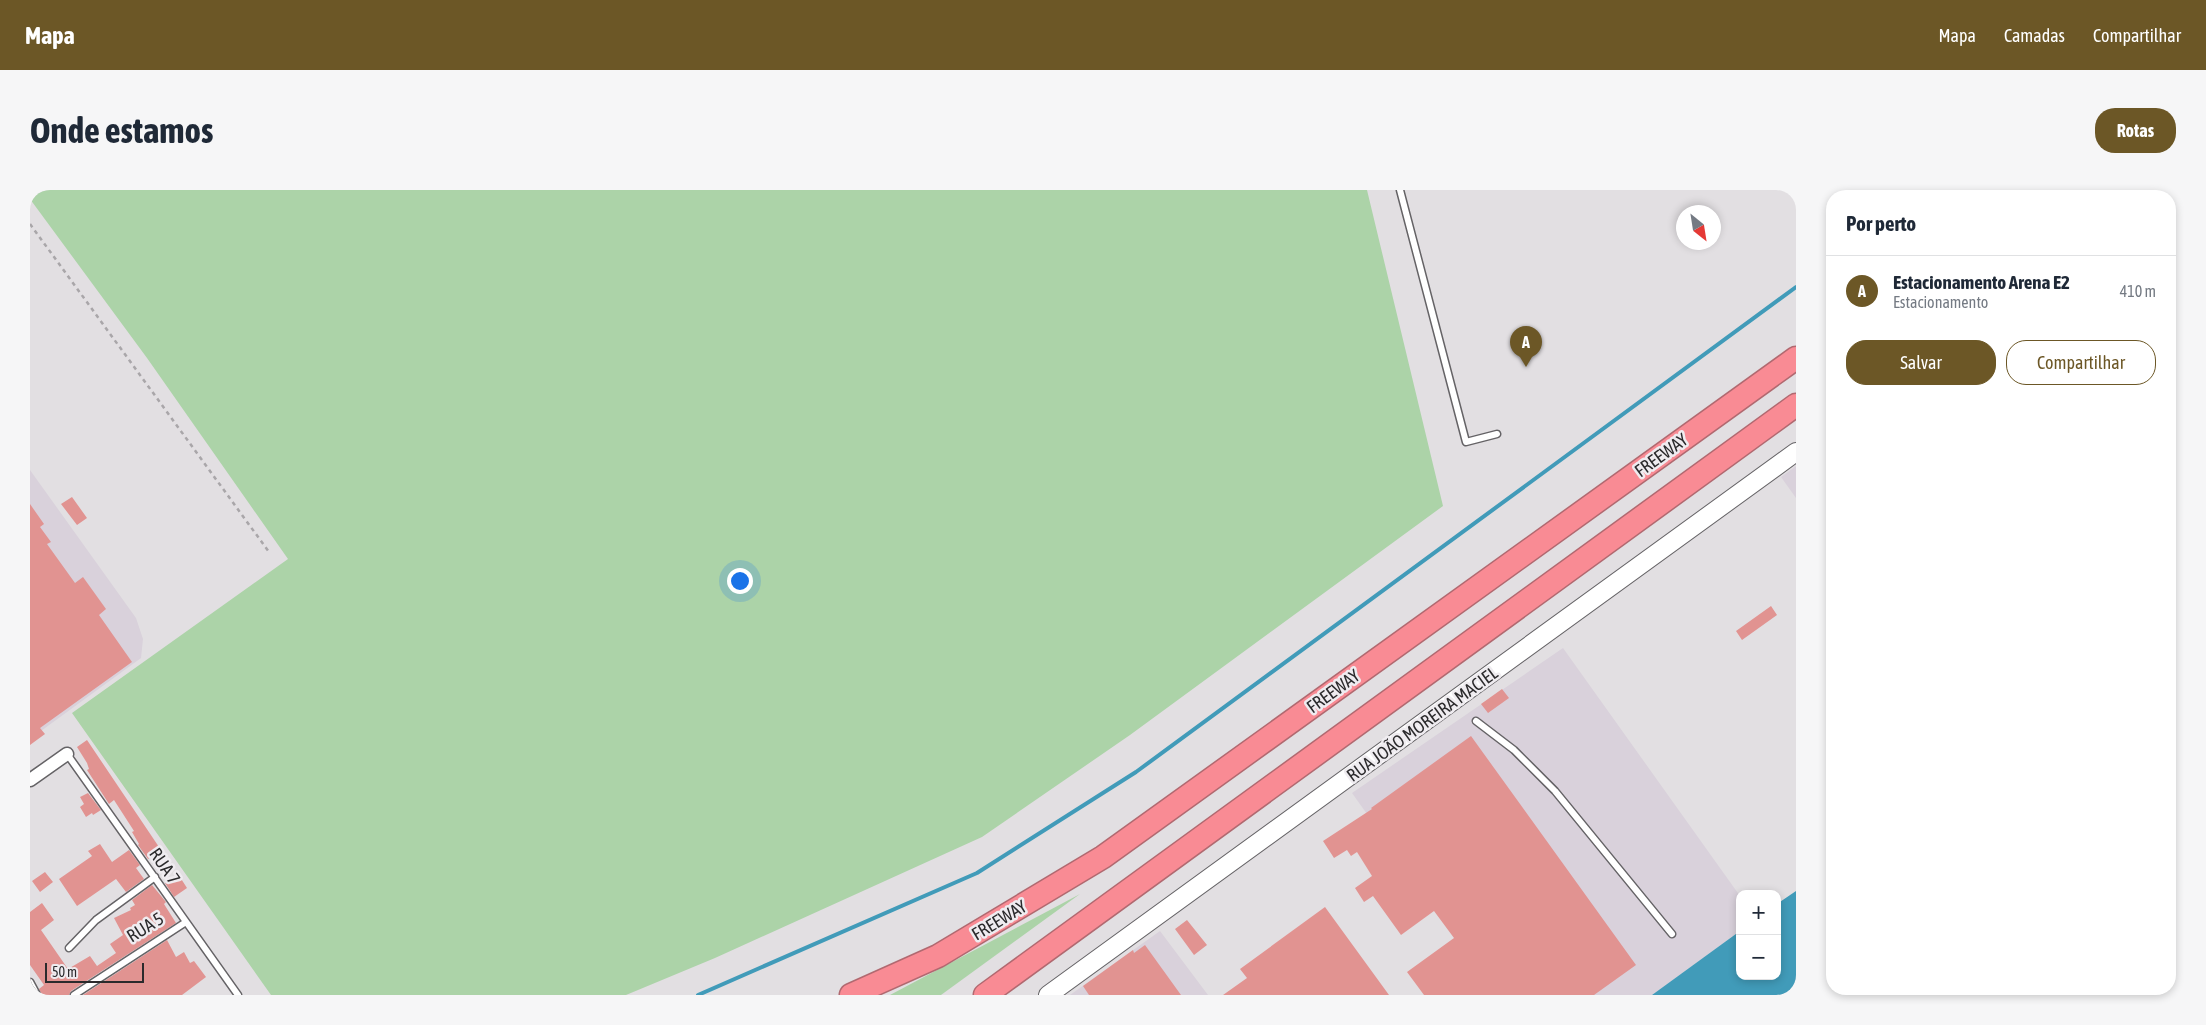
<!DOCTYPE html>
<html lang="pt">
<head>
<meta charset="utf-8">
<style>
	:root { --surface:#fff; --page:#f6f6f7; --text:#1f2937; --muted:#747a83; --line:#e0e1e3; --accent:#6c5726 }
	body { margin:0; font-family:"Asap Condensed",sans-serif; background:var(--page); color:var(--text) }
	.controls { position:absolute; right:15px; bottom:15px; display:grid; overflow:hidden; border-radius:10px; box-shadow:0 2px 8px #0003 }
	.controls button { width:45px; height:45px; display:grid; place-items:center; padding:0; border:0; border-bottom:1px solid var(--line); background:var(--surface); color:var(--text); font:25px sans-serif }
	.compass { position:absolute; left:1646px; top:15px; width:45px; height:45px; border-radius:50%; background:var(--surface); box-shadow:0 2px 8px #0003; rotate:150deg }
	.scale { position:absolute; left:15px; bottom:12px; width:99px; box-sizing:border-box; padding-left:5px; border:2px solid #2b2a2c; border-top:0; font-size:14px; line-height:18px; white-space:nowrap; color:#2b2a2c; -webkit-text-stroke:4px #efecf0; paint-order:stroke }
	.you { position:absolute; left:709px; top:390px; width:18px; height:18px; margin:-12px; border:4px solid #fff; border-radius:50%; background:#1a73e8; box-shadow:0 0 0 8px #1a73e833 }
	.badge { display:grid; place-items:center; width:32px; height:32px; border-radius:50%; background:var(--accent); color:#fff; font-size:16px; font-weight:700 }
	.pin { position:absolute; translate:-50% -41px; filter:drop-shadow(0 1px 2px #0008) }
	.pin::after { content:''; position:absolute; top:26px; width:18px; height:15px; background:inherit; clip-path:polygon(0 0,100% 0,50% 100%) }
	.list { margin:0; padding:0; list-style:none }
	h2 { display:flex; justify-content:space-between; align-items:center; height:65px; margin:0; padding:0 20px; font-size:21px }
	h2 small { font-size:16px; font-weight:400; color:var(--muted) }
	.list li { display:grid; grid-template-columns:32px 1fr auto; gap:15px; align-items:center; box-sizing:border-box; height:70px; padding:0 20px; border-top:1px solid var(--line) }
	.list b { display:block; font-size:19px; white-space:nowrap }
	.list p { margin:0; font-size:16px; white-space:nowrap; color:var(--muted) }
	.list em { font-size:16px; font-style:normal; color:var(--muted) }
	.actions { display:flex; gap:10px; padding:15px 20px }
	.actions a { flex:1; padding:11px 0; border:1px solid var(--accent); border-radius:20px; text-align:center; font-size:18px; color:var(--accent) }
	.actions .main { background:var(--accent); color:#fff }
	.map { position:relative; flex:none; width:1766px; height:805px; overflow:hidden; border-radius:20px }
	header { display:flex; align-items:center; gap:30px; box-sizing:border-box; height:70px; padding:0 25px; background:var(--accent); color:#fff }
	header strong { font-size:24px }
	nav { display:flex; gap:28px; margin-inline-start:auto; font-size:18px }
	.intro { display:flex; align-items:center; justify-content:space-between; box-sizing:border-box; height:120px; padding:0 30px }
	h1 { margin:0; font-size:35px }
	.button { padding:12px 22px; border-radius:20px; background:var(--accent); color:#fff; font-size:18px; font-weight:700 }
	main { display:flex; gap:30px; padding:0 30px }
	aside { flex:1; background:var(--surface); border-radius:20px; box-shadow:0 2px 8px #0003 }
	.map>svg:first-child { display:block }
	.built { fill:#d9d1db }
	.green { fill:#acd3a8 }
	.water { fill:#419bb9 }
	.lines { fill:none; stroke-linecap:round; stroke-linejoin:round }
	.stream { stroke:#419bb9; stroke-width:4 }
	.building { fill:#e19391 }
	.lane-casing { stroke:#656366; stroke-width:9 }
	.street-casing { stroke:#656366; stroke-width:15 }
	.secondary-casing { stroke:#656366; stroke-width:20 }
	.highway-casing { stroke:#b16970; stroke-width:25 }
	.path { stroke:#a9a6a9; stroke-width:2.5; stroke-dasharray:4 4; stroke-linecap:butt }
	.lane { stroke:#fff; stroke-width:6 }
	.street { stroke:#fff; stroke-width:12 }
	.secondary { stroke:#fff; stroke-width:18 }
	.highway { stroke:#f98b94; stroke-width:22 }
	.labels { text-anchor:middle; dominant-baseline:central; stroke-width:5; stroke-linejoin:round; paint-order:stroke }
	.street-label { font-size:18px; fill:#2b2a2c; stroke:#efecf0 }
</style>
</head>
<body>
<header>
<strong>Mapa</strong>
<nav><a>Mapa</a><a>Camadas</a><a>Compartilhar</a></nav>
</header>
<div class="intro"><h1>Onde estamos</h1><a class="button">Rotas</a></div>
<main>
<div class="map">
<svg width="1766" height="805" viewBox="0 0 1766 805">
	<rect width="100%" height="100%" fill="#e2dfe2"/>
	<path class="built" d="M1766,276V308L1751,287Z
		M0,280L106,428L113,449L111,468L0,549Z
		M1533,458L1710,706V741L1622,805H1466L1322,603Z
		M1130,741L1178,805H1040Z"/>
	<path class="green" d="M0,0H1337L1413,316L1100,545L952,647L685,768L596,805H241L42,523L258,369L117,168L0,9Z
		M1050,704L911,805H860Z"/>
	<path class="water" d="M1766,701V805H1622L1710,741V786H1747V714Z"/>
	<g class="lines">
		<path class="stream" d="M668,805L947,683L1106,582L1766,97"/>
	</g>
	<path class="building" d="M42,307L57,328L47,335L31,314Z
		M0,314L14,334L10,337L21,352L17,354L45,393L53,387L76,419L69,425L102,472L10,538L15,544L0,555Z
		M1741,416L1747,425L1712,450L1706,441Z
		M1472,499L1479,508L1458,523L1451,514Z
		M1441,546L1606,775L1564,805H1394L1377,782L1424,748L1404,721L1371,745L1343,706L1334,712L1325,698L1342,686L1327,662L1321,666L1317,660L1304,668L1293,651L1342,619L1341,618Z
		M57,550L131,660L118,669L108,655L109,654L102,642L104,641L84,610L79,614L57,580L59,579L57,573L47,557Z
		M58,603L71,620L63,625L62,623L56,627L50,617L54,614L50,607Z
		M70,654L82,672L99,660L110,675L106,678L114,689L96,702L86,689L47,716L29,689L62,666L58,661Z
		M15,682L23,692L10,702L2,691Z
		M148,684L157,698L144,707L135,693Z
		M122,695L136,712L134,714L146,733L41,801L39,805H12L9,799L14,795L0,775V722L12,713L24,730L11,740L38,779L60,766L67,776L86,763L80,754L93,745L84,728L101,720L100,718L105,715L102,710Z
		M1295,717L1359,805H1193L1217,788L1210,779Z
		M1157,730L1177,755L1164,765L1145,739Z
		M137,750L146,767L154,762L160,773L164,771L176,787L152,805H53Z
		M1115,755L1151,805H1059L1053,796L1103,760L1104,763Z"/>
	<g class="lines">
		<defs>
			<path id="lane" d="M1370,0L1436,252L1467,244
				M1446,531L1484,560L1525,601L1642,744
				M37,564L208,805
				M39,758L66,730L125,687
				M0,792L7,805
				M44,805L156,732"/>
			<path id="street" d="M0,590L37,564"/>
			<path id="secondary" d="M1018,805L1766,262"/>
			<path id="highway" d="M821,805L908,766L1073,667L1766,168
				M955,805L1766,215"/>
		</defs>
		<use href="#lane" class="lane-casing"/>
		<use href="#street" class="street-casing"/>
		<use href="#secondary" class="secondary-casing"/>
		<use href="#highway" class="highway-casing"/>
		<path class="path" d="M0,34L239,362"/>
		<use href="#lane" class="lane"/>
		<use href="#street" class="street"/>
		<use href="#secondary" class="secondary"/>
		<use href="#highway" class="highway"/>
	</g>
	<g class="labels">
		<g class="street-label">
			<text transform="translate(1631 265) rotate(-36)">FREEWAY</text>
			<text transform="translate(1303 501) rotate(-36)">FREEWAY</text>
			<text transform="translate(1392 534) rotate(-36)">RUA JOÃO MOREIRA MACIEL</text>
			<text transform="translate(135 676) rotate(55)">RUA 7</text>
			<text transform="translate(969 730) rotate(-31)">FREEWAY</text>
			<text transform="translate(115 737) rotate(-32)">RUA 5</text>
		</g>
	</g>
</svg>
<div class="controls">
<button>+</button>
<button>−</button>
</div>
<svg class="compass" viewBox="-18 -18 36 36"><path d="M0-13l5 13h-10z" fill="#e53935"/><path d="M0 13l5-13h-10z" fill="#747a83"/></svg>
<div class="scale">50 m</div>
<div class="you"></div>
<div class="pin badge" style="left:1496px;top:177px">A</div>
</div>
<aside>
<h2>Por perto<small></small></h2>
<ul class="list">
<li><span class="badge">A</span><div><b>Estacionamento Arena E2</b><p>Estacionamento</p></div><em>410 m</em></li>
</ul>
<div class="actions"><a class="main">Salvar</a><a>Compartilhar</a></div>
</aside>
</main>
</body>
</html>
